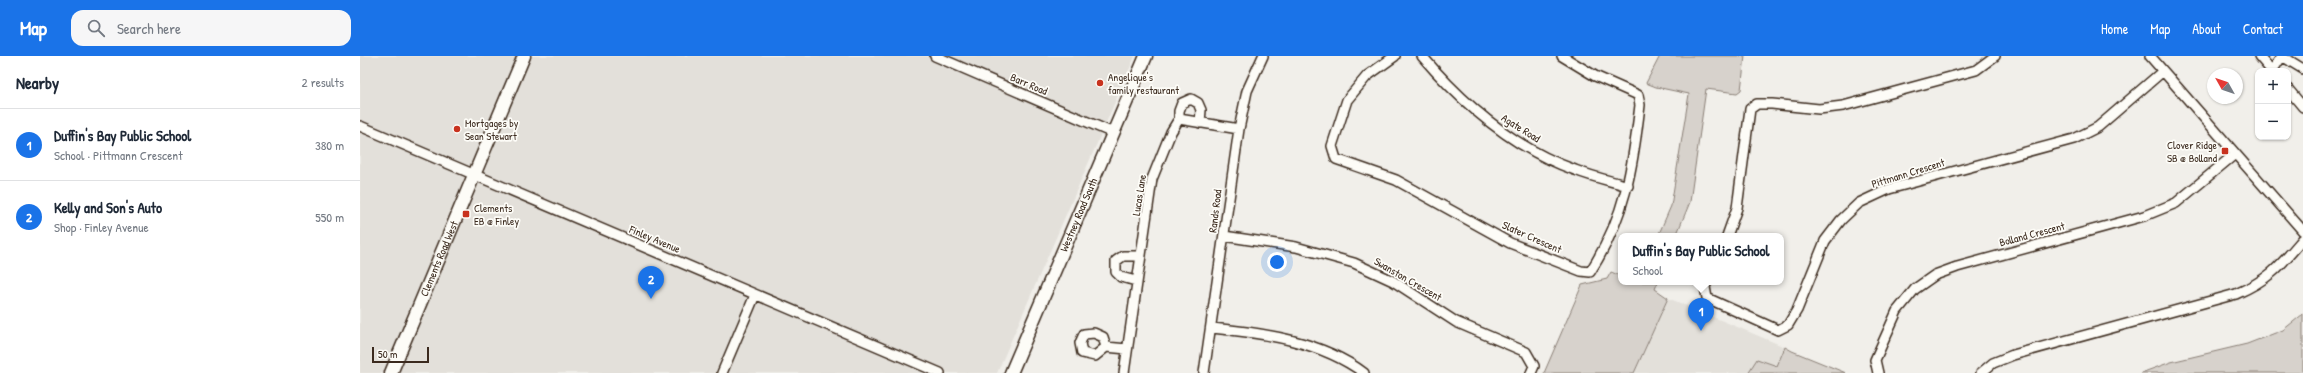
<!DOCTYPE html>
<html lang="en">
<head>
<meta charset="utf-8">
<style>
	:root { --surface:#fff; --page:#f6f6f7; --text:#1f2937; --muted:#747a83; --line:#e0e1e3; --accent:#1a73e8 }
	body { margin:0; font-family:"Patrick Hand",sans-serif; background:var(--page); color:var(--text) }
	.controls { position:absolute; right:12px; top:12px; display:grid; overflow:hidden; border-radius:8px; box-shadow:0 1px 3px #0004 }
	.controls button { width:36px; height:36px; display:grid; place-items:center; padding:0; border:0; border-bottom:1px solid var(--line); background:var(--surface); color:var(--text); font:20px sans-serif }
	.compass { position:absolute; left:1847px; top:12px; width:36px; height:36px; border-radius:50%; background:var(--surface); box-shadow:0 1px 3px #0004; rotate:310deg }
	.scale { position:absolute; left:12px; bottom:10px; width:57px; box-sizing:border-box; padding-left:4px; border:2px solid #3b2a1e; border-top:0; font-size:11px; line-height:14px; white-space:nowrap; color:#3b2a1e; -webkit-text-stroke:3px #fdfcf7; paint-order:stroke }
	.you { position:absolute; left:917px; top:206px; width:14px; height:14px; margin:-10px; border:3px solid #fff; border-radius:50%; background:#1a73e8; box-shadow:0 0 0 6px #1a73e833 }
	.badge { display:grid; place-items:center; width:26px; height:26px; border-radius:50%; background:var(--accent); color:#fff; font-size:13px; font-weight:700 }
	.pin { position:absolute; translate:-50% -33px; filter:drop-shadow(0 1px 2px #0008) }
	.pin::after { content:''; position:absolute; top:21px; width:14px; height:12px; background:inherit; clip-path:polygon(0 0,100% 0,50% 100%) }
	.popup { position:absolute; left:1258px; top:177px; width:166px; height:52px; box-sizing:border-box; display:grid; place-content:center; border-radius:8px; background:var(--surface); filter:drop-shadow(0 1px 3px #0005); font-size:13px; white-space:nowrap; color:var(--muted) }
	.popup b { font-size:15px; color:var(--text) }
	.popup::after { content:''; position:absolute; left:50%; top:100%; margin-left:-8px; border:8px solid transparent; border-top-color:var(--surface) }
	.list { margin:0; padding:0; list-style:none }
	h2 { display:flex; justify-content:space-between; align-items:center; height:52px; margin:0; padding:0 16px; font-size:17px }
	h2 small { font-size:13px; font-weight:400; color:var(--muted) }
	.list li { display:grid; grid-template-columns:26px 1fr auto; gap:12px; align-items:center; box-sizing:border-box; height:72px; padding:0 16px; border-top:1px solid var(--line) }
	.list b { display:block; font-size:15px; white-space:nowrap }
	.list p { margin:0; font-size:13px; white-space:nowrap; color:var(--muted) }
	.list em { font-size:13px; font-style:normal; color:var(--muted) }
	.icon { flex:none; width:22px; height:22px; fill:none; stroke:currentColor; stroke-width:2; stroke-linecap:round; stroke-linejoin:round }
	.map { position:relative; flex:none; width:1943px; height:317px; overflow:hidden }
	header { display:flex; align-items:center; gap:24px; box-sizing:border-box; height:56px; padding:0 20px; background:var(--accent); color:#fff }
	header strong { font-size:19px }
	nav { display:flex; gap:22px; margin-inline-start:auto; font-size:14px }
	.search { width:280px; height:36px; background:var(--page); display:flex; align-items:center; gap:10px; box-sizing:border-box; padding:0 14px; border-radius:12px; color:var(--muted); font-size:15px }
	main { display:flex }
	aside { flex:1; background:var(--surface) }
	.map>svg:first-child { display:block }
	.built { fill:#e3e0da }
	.green { fill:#d7d2cc; stroke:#897e75 }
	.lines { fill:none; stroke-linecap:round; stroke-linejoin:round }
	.street-casing { stroke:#3b2a1e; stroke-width:12 }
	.secondary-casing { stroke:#3b2a1e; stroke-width:15 }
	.street { stroke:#fdfcf7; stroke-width:9 }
	.secondary { stroke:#fdfcf7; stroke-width:12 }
	.poi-dot { fill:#c8321e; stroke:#fdfcf7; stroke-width:1.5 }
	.labels { text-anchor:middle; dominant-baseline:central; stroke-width:3.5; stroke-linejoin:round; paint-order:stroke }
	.poi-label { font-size:11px; fill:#3b2a1e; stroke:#fdfcf7; text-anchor:start }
	.street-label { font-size:11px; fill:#3b2a1e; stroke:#fdfcf7 }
</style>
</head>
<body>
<header>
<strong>Map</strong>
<div class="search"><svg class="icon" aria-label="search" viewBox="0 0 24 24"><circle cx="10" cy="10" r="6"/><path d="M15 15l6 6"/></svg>Search here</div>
<nav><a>Home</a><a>Map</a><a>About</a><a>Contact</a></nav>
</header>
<main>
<aside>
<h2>Nearby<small>2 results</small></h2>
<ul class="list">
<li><span class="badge">1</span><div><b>Duffin's Bay Public School</b><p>School · Pittmann Crescent</p></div><em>380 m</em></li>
<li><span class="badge">2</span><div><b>Kelly and Son's Auto</b><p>Shop · Finley Avenue</p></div><em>550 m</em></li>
</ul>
</aside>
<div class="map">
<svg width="1943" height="317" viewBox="0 0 1943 317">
	<rect width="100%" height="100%" fill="#f1efea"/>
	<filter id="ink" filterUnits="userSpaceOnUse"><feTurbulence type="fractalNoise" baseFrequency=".025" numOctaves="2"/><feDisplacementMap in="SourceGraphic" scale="8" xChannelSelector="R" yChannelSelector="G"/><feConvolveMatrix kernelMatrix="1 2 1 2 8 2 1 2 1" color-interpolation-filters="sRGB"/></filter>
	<g filter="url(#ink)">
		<path class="built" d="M0,0H775L637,317H0Z
			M1308,242L1425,291L1417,310L1397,303L1388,317H1274Z"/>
		<path class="green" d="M1300,0H1385L1381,34L1377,37L1346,33L1330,146L1316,180H1298L1311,150L1329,38L1296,31L1286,27Z
			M1251,216L1261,220V226H1298L1295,233L1308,242L1274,317H1184L1222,229L1247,223Z
			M1943,258V317H1781L1811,306L1887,288L1923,274Z
			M1425,291L1432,295L1486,317H1388L1397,303L1417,310Z"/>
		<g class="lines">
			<defs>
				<path id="street" d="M575,0L753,77
					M1035,0L1007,20L987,44L972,90L976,103L1036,124L1150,187L1221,215L1230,216C1265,162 1273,111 1280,49L1278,39L1235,20L1202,0
					M1062,0C1103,48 1155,93 1215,114C1233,121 1251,125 1268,130
					M1790,0L1943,175
					M1899,0L1911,14
					M1922,0L1943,13
					M1912,15L1922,0
					M1928,33L1943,51
					M819,63L879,73
					M0,70L580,317
					M864,180L936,191L994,207L1033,225L1096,266L1166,296L1174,310L1171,317
					M1367,180L1377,152L1390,53L1397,48H1412L1459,53L1483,50L1616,14L1635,0
					M776,225L761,221L756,216V205L763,200H781
					M1347,226L1345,231L1347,242L1418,274L1428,269L1437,254L1465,185L1481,164L1499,147L1529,133L1714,83L1738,71L1803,15
					M852,272C904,277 961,285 1004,317
					M734,277L743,281L746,291L735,300L722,297L720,287L724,278Z
					M746,291L767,293
					M362,317L395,239
					M764,317L792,123L811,76L819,63V55L822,47L831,43L838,47L841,54L840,67
					M844,317L879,73L887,35L903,0
					M1518,317L1515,304L1537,255L1555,233L1575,219L1597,211L1784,160L1816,147L1875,98
					M1621,317L1633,307L1653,299L1876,238C1910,223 1919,211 1943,183"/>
				<g id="secondary">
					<path id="s1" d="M31,317L164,0"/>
					<path id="s2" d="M651,317L786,0"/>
				</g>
			</defs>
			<use href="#street" class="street-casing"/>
			<use href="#secondary" class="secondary-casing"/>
			<use href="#street" class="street"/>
			<use href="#secondary" class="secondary"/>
		</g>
	</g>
	<g class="poi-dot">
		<circle cx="740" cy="27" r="4"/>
		<circle cx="97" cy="73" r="4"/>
		<rect x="1861" y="91" width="8" height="8" rx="2"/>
		<rect x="102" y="154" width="8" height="8" rx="2"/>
	</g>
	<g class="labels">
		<g class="poi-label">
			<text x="748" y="21">Angelique's<tspan x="748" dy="13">family restaurant</tspan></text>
			<text x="105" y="67">Mortgages by<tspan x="105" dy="13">Sean Stewart</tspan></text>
			<text x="1857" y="89" text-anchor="end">Clover Ridge<tspan x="1857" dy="13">SB @ Bolland</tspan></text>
			<text x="114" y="152">Clements<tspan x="114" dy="13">EB @ Finley</tspan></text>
		</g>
		<g class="street-label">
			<text transform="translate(669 28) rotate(23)">Barr Road</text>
			<text transform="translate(1161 72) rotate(32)">Agate Road</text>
			<text transform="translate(1548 117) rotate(-17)">Pittmann Crescent</text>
			<text transform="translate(779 139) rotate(-81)">Lucas Lane</text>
			<text transform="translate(855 155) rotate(-83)">Rands Road</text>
			<text stroke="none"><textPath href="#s2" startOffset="172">Westney Road South</textPath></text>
			<text transform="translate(1672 178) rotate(-15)">Bolland Crescent</text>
			<text transform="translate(1172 181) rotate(24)">Slater Crescent</text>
			<text transform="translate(295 183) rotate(23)">Finley Avenue</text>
			<text stroke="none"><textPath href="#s1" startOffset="124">Clements Road West</textPath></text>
			<text transform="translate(1048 223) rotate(30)">Swanston Crescent</text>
		</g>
	</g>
</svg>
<div class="controls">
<button>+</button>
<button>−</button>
</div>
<svg class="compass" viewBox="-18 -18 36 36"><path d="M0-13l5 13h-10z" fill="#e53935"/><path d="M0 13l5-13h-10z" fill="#747a83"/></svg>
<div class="scale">50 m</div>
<div class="you"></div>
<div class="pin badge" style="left:1341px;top:275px">1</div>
<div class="popup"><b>Duffin's Bay Public School</b>School</div>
<div class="pin badge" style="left:291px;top:243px">2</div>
</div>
</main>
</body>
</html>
